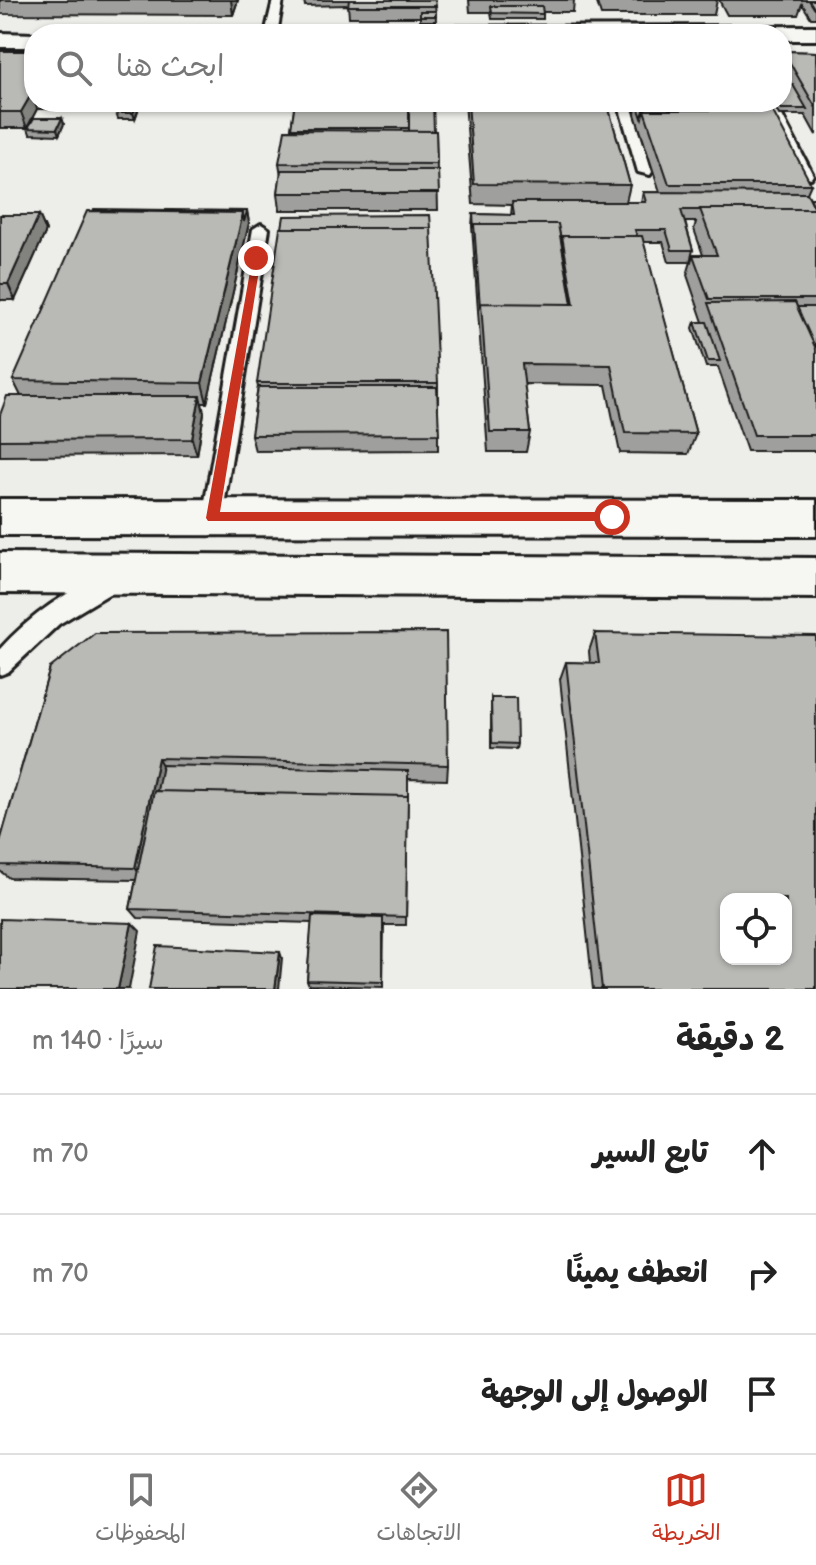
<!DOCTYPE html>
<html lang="ar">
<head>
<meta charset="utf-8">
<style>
	:root { --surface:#fff; --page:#f2f2f2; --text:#222; --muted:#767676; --line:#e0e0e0; --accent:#c8321e }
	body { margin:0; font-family:"Balsamiq Sans","Playpen Sans Arabic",sans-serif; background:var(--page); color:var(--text); direction:rtl }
	.controls { position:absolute; right:24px; bottom:24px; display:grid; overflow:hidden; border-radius:16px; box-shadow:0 2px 6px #0004 }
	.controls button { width:72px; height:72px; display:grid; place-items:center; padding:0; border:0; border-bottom:2px solid var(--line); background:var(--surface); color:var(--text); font:40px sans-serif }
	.stop { position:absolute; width:24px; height:24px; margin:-18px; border:6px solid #c8321e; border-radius:50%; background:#fff }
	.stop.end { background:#c8321e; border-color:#fff; box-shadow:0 2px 8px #0008 }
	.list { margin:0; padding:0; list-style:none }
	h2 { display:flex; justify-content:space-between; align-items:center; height:104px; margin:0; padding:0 32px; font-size:34px }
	h2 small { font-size:26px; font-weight:400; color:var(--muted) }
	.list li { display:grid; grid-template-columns:52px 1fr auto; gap:24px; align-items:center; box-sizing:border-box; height:120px; padding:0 32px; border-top:2px solid var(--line) }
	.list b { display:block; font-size:30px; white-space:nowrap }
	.list em { font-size:26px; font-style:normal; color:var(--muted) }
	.icon { flex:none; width:44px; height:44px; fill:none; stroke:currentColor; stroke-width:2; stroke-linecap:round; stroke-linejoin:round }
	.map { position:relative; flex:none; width:816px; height:989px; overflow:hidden; direction:ltr }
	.search { position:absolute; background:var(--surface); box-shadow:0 2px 6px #0004; left:24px; right:24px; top:24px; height:88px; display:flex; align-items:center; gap:20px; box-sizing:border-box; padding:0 28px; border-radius:32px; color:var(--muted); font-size:30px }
	.sheet { height:464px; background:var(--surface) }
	nav { display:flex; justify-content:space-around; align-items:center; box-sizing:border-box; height:112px; border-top:2px solid var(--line); background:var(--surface); font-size:22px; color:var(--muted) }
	nav a { display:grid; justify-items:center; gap:4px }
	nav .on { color:var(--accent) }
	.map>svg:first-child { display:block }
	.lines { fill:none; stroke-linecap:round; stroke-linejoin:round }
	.service-casing { stroke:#1c1c1c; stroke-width:6 }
	.minor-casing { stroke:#1c1c1c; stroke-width:6 }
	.secondary-casing { stroke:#1c1c1c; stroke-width:6 }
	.service { fill:#f6f6f2; fill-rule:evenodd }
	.minor { fill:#f6f6f2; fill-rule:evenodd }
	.secondary { fill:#f6f6f2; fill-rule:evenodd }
	.wall { fill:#9f9f9d; stroke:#1c1c1c; stroke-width:2 }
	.shaded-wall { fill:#82827f; stroke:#1c1c1c; stroke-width:2 }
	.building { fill:#b9b9b6; stroke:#1c1c1c; stroke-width:2; fill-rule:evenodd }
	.route { fill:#c8321e }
</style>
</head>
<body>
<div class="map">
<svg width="816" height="989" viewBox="0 0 816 989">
	<rect width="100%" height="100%" fill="#edede9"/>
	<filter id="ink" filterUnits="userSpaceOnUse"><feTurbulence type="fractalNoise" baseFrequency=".0125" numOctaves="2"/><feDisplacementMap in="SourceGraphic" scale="16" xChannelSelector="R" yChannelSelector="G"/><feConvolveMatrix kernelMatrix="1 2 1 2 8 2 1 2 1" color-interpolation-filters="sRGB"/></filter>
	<g filter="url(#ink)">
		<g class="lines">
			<defs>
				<path id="service" d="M273,0H283L277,34H265Z
					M618,102H630L652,172L650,175L638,172Z
					M763,102H775L813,175L811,178L799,175Z
					M261,224L269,229L222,518L219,524H205L202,518L253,229Z
					M111,573L119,576L122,582L119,588L59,624L8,672L0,675V649C29,617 70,587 111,573Z"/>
				<path id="minor" d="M816,26V40H782V34H308L319,27Z
					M0,33L36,34L34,47H0Z"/>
				<path id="secondary" d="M0,499L816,500V536L0,535Z
					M0,553L816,558V598L0,593Z"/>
			</defs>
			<use href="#service" class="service-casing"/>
			<use href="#minor" class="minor-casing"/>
			<use href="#secondary" class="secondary-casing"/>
			<use href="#service" class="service"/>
			<use href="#minor" class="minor"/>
			<use href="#secondary" class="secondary"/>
		</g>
		<path class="wall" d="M0,0H238L233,15L0,14Z
			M304,0H435L436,21H420V17H349L348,5L305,6Z
			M469,0H574L573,12H543V19H492L491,12H470Z
			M596,0H717L714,15H601Z
			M719,0H816V18H811L802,4L798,15H727Z
			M0,51H34V102H141L135,119H118L116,113L118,109H37L27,128H0Z
			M783,51L816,52V135L805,115H779L772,102H782L788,85L782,75Z
			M295,102L436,131L438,210H280L278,193L281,175L279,163L291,130Z
			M465,102H607L630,185L626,202H641L643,192H660L635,114L637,102H757L756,103L811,184L807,193L810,198H816V451H747L718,367H706L693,328L695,322H703L687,275L693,255H703L694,229L696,222H685L693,250L690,262H669L663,242H643L696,434L688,454L620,453L606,385L524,384L530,432L526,452H488L472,226L473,214L511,215L512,205L473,204Z
			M62,118L64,124L59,135L30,134L28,128Z
			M247,211L249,223L207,403H202L204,413L197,455L0,456V415L21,396L13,380Z
			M0,215H39L46,231L15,300H0Z
			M257,383H438V450L255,451L251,435L258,387Z
			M595,633L816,989H593L560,679L566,662L590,663L589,651Z
			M50,668L448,765L447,780L408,779L406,925H384L383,987L309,985L307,980L312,923L138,918L130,909L136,880L9,878L0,871V842Z
			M491,698L517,744L516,749L491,748Z"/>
		<path class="shaded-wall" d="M231,0H238L233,15Z
			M32,93L37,109L27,128L21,112Z
			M138,102H141L135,119L133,113Z
			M62,118L64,124L59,135L57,129Z
			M247,211L249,223L207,403L202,383L243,213Z
			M39,215L46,231L15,300L8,284Z
			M200,396L204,413L197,455L192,439Z
			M158,758L167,774L145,880L135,868Z
			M132,923L140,931L129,989H118Z
			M280,952L282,958L279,989H275Z"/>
		<path class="building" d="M349,0H435L436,6H348Z
			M809,0H816V8H814Z
			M491,6H542L543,14L492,13Z
			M420,11H436V16H420Z
			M0,51H34V93H32L21,112H0Z
			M783,51L816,52V108Z
			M782,85H793L807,109H781L777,102H782Z
			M121,102H138L133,113H116Z
			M295,102H409V128H291Z
			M409,102H433L434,131H409Z
			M468,102H607L630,185L474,184Z
			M637,103H761L765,110H644L642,118Z
			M644,110H772L811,184H669Z
			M34,118H62L57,129L28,128Z
			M285,130L436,131L437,164L279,163Z
			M281,170H438L439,193H278Z
			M643,192L807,193L815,209H700V210H681L693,250H672L666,230H635L637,236H562L561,239L558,224H474V228L473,214L514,215L512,202H646Z
			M810,198H816V208H815Z
			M94,209L247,211L244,222L243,213L93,211Z
			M700,209H816V299H709L693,255H717Z
			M87,211L243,213L202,383L13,380Z
			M0,215H39L8,284H0Z
			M430,215L431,228H282L284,216Z
			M474,224H558L572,304L481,303L480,307Z
			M280,228H431L438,383H257Z
			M562,236H642L696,434L625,433L611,365L522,364L530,432H490L481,303L574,304Z
			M795,302L816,349V435H754L708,303Z
			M797,307H816V349Z
			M695,322H707L720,361H708Z
			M258,387H437L439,434L251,435Z
			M7,396H200L192,439L0,440V415Z
			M446,632L448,765L158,758L135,868L0,865V842L50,668L95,633Z
			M595,633L816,636V989H602L566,662L599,663ZM726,899H786V959H726Z
			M491,698H516L517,744L492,743Z
			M162,765L408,771V800V796L157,791Z
			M154,791L408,796L406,917L130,909Z
			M312,916L383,918V982L307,980Z
			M0,919L132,923L118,989H0Z
			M157,946L280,952L275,989H149Z"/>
	</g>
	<path class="route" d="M253,255L261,258L220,512H612L617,513V521H208L206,518Z"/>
</svg>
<div class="controls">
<button><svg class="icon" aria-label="locate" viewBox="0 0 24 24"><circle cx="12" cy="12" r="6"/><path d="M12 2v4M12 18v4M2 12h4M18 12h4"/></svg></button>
</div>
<div class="stop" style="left:612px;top:517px"></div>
<div class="stop end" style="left:256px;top:258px"></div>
<div class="search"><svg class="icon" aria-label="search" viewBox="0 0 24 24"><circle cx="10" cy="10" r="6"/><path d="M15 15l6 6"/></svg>ابحث هنا</div>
</div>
<section class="sheet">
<h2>2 دقيقة<small>سيرًا · 140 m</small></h2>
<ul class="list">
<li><svg class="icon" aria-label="ahead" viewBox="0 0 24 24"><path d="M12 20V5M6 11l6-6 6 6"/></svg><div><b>تابع السير</b></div><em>70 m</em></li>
<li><svg class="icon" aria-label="right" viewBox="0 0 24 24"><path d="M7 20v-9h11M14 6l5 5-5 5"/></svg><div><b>انعطف يمينًا</b></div><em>70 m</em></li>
<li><svg class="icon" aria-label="arrive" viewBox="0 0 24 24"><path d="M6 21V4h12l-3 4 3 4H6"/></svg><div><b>الوصول إلى الوجهة</b></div></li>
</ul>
</section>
<nav>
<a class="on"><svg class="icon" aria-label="map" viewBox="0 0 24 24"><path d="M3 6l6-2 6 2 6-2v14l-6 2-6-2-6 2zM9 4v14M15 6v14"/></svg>الخريطة</a>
<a><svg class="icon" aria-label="directions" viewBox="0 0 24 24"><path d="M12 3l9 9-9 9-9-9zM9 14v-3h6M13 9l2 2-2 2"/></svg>الاتجاهات</a>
<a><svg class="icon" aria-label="saved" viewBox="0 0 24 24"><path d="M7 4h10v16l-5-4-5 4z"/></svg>المحفوظات</a>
</nav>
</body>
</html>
